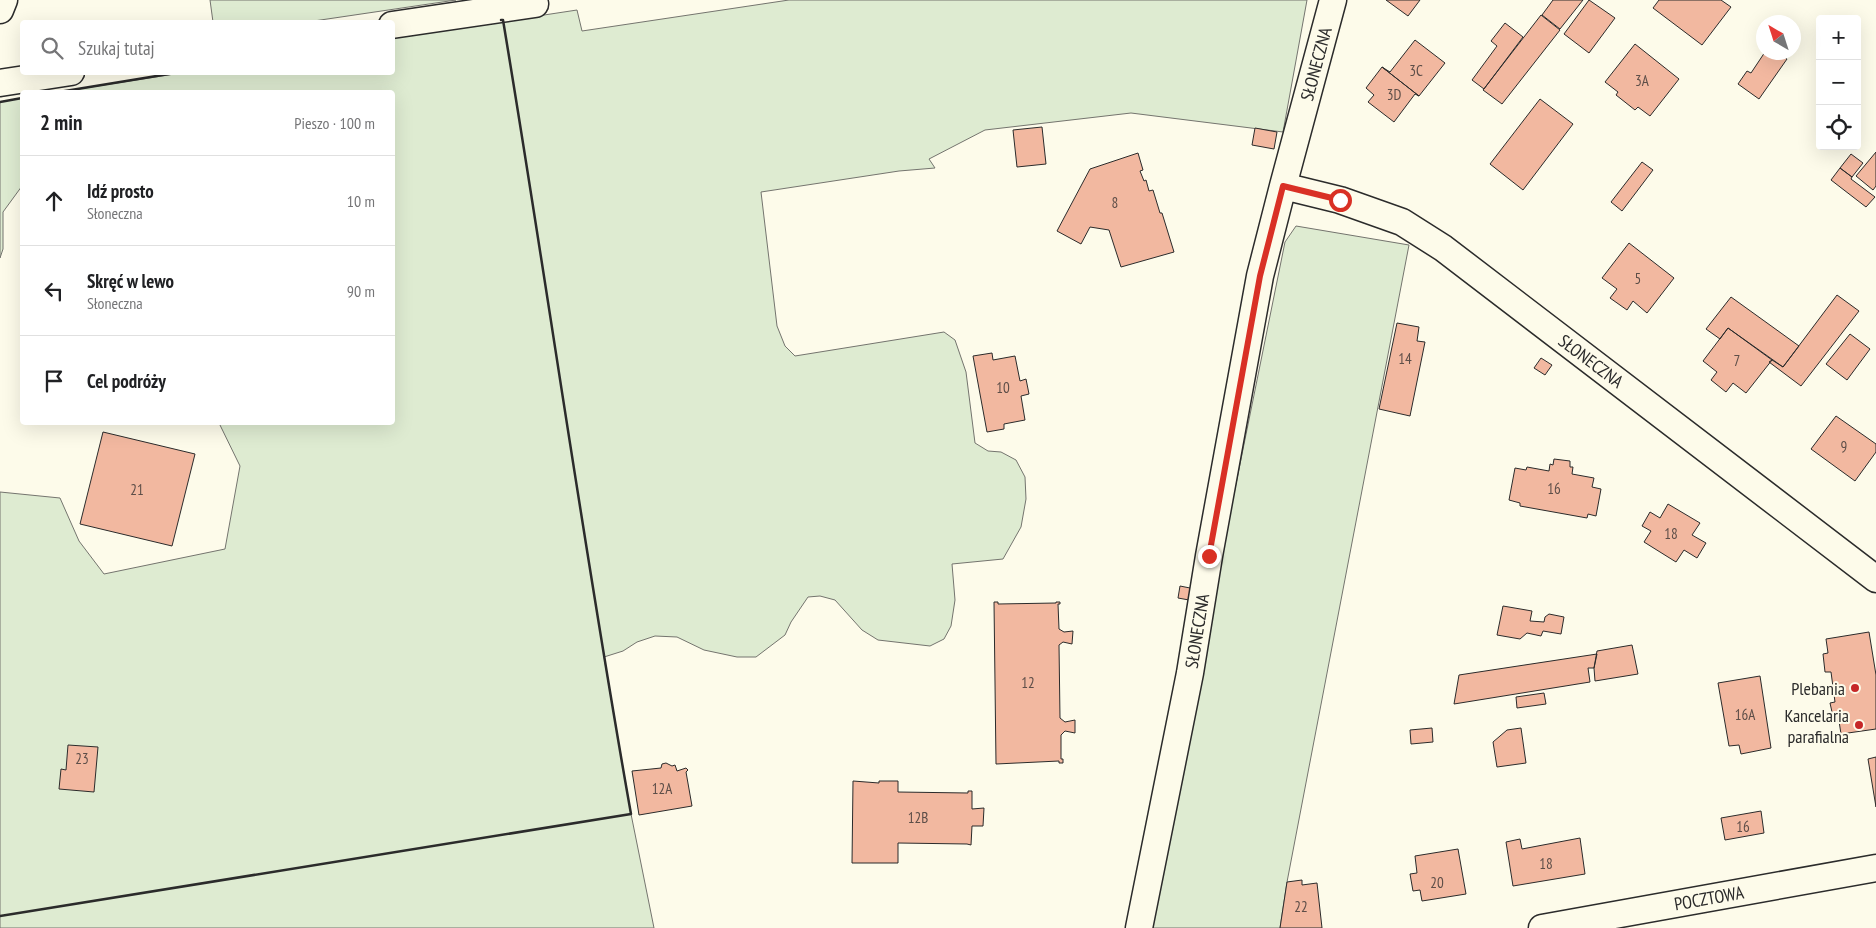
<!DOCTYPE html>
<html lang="pl">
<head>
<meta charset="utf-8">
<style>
	:root { --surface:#fff; --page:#f6f6f6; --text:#202124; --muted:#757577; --line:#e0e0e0 }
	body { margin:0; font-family:"PT Sans Narrow",sans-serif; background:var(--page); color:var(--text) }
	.controls { position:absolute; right:15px; top:15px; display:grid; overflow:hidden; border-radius:5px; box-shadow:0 5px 20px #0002 }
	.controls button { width:45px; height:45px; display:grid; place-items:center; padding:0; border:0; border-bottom:1px solid var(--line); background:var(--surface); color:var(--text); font:25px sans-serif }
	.compass { position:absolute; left:1756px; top:15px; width:45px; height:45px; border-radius:50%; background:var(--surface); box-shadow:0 5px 20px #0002; rotate:321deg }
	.stop { position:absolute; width:15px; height:15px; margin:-11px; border:4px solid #d93025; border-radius:50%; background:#fff }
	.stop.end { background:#d93025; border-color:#fff; box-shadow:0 1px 5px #0008 }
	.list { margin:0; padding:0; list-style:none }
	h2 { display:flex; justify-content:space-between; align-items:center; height:65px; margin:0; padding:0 20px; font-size:21px }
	h2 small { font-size:16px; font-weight:400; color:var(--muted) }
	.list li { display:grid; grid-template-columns:32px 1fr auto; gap:15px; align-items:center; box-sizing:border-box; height:90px; padding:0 20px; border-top:1px solid var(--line) }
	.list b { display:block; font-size:19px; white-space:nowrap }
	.list p { margin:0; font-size:16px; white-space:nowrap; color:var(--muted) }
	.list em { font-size:16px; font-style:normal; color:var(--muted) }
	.icon { flex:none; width:28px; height:28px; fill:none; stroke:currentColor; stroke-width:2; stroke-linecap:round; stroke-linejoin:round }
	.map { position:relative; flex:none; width:1876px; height:928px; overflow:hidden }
	.search { position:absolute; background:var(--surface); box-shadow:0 5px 20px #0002; left:20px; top:20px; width:375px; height:55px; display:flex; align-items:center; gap:12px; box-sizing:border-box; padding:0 18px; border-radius:5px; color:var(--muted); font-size:19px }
	.panel { position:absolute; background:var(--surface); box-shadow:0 5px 20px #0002; left:20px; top:90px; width:375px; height:335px; border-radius:5px }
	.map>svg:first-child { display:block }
	.green { fill:#deebd1; stroke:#74746e }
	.building { fill:#f2b8a0; stroke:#2b2b2b }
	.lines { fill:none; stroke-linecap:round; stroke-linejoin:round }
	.street-casing { stroke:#2b2b2b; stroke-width:29 }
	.street { stroke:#fdfbea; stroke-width:26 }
	.wall { stroke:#2b2b2b; stroke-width:2.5 }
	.route { stroke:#d93025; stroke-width:6 }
	.poi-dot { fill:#c62828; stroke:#fdfbea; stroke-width:2 }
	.labels { text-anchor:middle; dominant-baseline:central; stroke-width:4; stroke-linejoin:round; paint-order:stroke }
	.number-label { font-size:15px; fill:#5d4e48 }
	.street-label { font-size:18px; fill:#2b2b2b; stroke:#fdfbea }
	.poi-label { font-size:18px; fill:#2b2b2b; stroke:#fdfbea; text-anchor:end }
</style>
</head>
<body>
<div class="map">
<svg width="1876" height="928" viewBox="0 0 1876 928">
	<rect width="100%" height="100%" fill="#fdfbea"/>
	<path class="green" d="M210,0H456L307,22H213Z
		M789,0H1307L1283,132L1131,113L985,130L929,159L935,168L899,171L761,192L777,326L785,346L795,356L944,332L955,340L966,372L975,443L988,451L1001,452L1016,460L1025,477L1026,499L1021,527L1003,559L952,564L955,600L951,626L944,639L930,646L878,640L862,630L835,600L820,596L808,597L791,622L785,635L756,657H737L704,650L677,637L655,636L637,642L623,651L604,657L631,814L654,928H0V492L60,498L79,541L104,574L225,549L240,466L219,423L392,422V92H59L181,73L392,72L393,38L577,10L582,31Z
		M22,98V186L3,212V249L0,258V102Z
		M1296,226L1409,245L1287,882L1280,928H1146L1285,242Z"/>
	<path class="building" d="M1386,0H1420L1408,16Z
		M1553,0H1583L1560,29L1542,15Z
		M1589,0L1615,18L1589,53L1564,34Z
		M1659,0H1721L1731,7L1702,45L1653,8Z
		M1541,15L1560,30L1502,104L1483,90Z
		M1505,23L1523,37L1484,89L1472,80L1497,46L1491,41Z
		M1415,40L1445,63L1419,96L1382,67L1390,72Z
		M1635,44L1679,79L1650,116L1638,107L1635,110L1616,95L1618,92L1605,82Z
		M1765,52H1778L1787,59L1759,99L1738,84L1747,71L1751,73Z
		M1382,67L1419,96L1415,94L1394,122L1368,102L1374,95L1366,88Z
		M1540,99L1573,124L1523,190L1490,164Z
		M1042,127L1046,164L1017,167L1013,130Z
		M1255,128L1277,132L1274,149L1252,145Z
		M1876,152V186L1873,190L1856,176Z
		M1138,153L1143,170L1140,171L1144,181L1146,180L1149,191L1153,190L1160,213H1162L1174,252L1121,267L1109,230L1090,227L1081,244L1057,231L1090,169Z
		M1851,154L1863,163L1852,177L1840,168Z
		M1642,162L1653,170L1622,211L1611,202Z
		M1840,168L1852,177L1851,179L1875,197L1866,207L1831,180Z
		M1629,243L1674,278L1647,313L1633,301L1627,310L1610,298L1617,289L1602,278Z
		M1837,295L1859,311L1801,386L1769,362L1772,360L1783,367Z
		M1731,297L1799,346L1783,367L1728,328L1720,339L1706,329Z
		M1397,323L1419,327L1417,341L1425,342L1410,416L1379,409Z
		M1728,328L1772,360L1746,393L1733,383L1726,392L1711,380L1717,372L1703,361Z
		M1850,334L1870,349L1847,380L1826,364Z
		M992,353L993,360L1015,356L1020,381L1026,379L1029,394L1021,396L1025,420L1004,424V429L987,432L973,356Z
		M1541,358L1552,365L1545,375L1534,368Z
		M1836,416L1876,444V452L1855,481L1811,449Z
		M103,432L195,454L172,546L80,524Z
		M1554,459L1570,461V467H1573L1572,474L1594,478L1592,487L1601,489L1596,516L1588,514L1587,518L1520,506V503L1509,500L1515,468L1526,470L1527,467L1549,471L1550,464L1553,465Z
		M1668,504L1700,523L1692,535L1706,543L1697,558L1684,550L1676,562L1644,542L1651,531L1642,526L1650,512L1660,518Z
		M1180,586L1190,588L1189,600L1178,598Z
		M994,602H998V604L1056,603V602H1060V604H1058L1059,629L1064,632L1073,631L1072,644L1063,642L1059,645L1060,718L1065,722L1075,720V733L1065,731L1061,735V759H1063V763H1059V761L996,764Z
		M1503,606L1532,611L1530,621L1544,622L1545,617L1549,614L1564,617L1561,634L1543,631L1541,636L1527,633L1520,639L1497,635Z
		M1869,632L1876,675V729L1841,734L1839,721H1834L1830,703L1835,702L1831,672H1825L1823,654L1828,653L1826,639Z
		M1632,645L1638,674L1595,681L1594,668L1597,651Z
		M1597,654L1594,668H1588L1590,682L1454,704L1459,675Z
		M1760,676L1771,748L1741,754L1739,745L1729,746L1718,683Z
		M1544,693L1546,704L1517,708L1516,697Z
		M1432,728L1433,742L1411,744L1410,730Z
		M1521,728L1526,763L1497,767L1493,742L1507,730Z
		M68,745L98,747L94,792L59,789L61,769L66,770Z
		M1876,757V807L1868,759Z
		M666,763L672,766L675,765L677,771L686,768L688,770L686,772L692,806L639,815L632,771L661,768L662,764Z
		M853,781L879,783V781H898V792L968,793V791H972V809L984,808L983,826H972L971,845L967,844L898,843V863H852Z
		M1761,811L1764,833L1725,840L1721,818Z
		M1580,838L1585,874L1513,886L1506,842L1520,839L1522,849Z
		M1458,849L1466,894L1422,901L1420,890L1413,891L1410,874L1417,873L1415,856Z
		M1302,880V885L1317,883L1322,928H1280L1287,882Z"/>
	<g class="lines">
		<defs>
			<path id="street" d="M0,10L4,0
				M392,25L535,4
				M0,83L71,72
				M1283,186L1340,200L1402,222L1443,248L1876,579
				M1139,928L1190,673L1209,556L1260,276L1283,186L1333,0
				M1542,928L1876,868"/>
		</defs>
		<use href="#street" class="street-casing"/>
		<use href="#street" class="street"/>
		<path class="wall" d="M59,92L181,72
			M0,102L22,98
			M0,916L631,814C584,550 547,284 503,20H501"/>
	</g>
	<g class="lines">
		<path class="route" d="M1209,556L1260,276L1283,186L1340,200"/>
	</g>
	<g class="poi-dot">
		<circle cx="1855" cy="688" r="5"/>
		<circle cx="1859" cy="725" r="5"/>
	</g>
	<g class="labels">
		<g class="number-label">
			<text x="1416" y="70">3C</text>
			<text x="1642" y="80">3A</text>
			<text x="1394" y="94">3D</text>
			<text x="1115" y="202">8</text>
			<text x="1638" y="278">5</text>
			<text x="1405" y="358">14</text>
			<text x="1737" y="360">7</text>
			<text x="1003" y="387">10</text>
			<text x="1844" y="446">9</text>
			<text x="1554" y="488">16</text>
			<text x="137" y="489">21</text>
			<text x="1671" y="533">18</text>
			<text x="1028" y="682">12</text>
			<text x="1745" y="714">16A</text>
			<text x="82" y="758">23</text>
			<text x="662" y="788">12A</text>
			<text x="918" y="817">12B</text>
			<text x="1743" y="826">16</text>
			<text x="1546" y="863">18</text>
			<text x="1437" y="882">20</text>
			<text x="1301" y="906">22</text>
		</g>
		<g class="street-label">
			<text transform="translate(1316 64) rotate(-75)">SŁONECZNA</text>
			<text transform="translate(1591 361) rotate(37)">SŁONECZNA</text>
			<text transform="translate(1197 631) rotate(-81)">SŁONECZNA</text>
			<text transform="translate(1709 898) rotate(-10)">POCZTOWA</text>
		</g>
		<g class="poi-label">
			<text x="1845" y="688">Plebania</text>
			<text x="1849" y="715">Kancelaria<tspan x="1849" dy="21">parafialna</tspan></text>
		</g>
	</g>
</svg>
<div class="controls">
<button>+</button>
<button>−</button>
<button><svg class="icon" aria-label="locate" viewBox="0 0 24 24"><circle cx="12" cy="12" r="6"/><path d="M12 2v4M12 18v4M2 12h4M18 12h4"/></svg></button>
</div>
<svg class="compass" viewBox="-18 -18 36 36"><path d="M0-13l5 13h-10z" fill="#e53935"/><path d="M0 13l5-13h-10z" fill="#757577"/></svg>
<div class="stop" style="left:1340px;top:200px"></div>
<div class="stop end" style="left:1209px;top:556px"></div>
<div class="search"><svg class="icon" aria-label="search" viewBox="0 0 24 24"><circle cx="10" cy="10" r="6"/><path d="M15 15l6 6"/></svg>Szukaj tutaj</div>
<section class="panel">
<h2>2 min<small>Pieszo · 100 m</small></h2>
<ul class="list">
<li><svg class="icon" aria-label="ahead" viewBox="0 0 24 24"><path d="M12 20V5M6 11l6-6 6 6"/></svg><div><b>Idź prosto</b><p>Słoneczna</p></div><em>10 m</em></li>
<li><svg class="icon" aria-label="left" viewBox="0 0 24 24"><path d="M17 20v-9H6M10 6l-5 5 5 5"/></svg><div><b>Skręć w lewo</b><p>Słoneczna</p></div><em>90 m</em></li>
<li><svg class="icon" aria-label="arrive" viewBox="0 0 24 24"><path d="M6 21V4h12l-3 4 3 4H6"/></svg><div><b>Cel podróży</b></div></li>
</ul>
</section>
</div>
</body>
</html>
